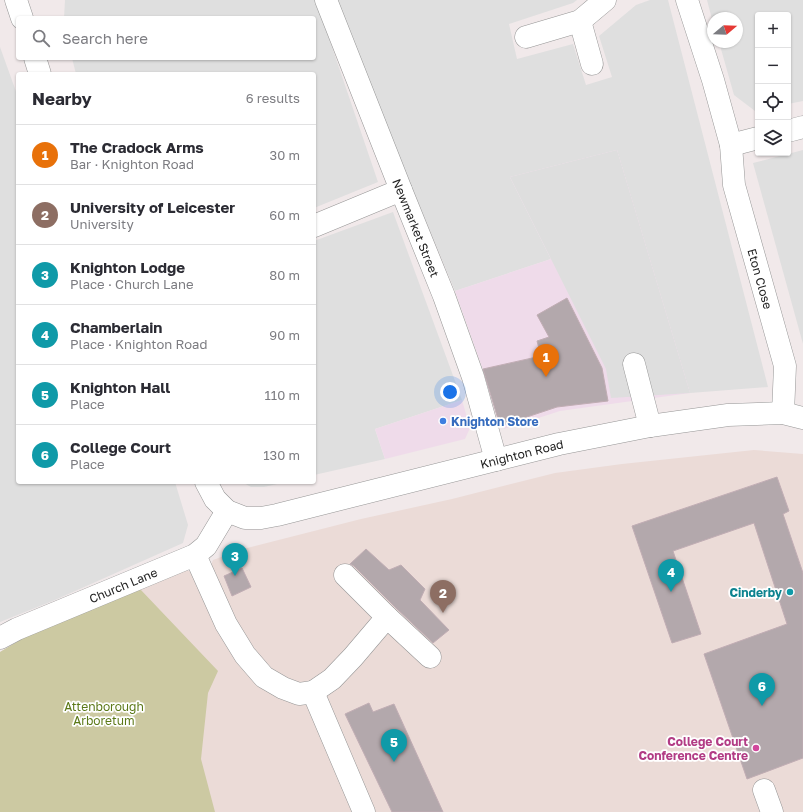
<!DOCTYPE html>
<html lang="en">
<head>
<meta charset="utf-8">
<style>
	:root { --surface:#fff; --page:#f2f2f3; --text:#2b2b33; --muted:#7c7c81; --line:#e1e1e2; --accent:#ea580c }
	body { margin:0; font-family:"Golos Text",sans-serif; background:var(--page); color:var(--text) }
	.controls { position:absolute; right:12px; top:12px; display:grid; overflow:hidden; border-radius:4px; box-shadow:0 1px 3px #0004 }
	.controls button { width:36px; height:36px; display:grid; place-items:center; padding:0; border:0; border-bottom:1px solid var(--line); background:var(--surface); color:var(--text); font:20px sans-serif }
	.compass { position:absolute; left:707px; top:12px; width:36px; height:36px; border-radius:50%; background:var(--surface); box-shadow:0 1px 3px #0004; rotate:71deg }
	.you { position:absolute; left:450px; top:392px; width:14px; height:14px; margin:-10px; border:3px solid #fff; border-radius:50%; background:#1a73e8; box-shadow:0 0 0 6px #1a73e833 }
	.badge { display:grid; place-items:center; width:26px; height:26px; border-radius:50%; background:var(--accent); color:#fff; font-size:13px; font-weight:700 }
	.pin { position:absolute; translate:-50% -33px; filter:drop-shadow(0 1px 2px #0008) }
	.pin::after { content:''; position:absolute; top:21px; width:14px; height:12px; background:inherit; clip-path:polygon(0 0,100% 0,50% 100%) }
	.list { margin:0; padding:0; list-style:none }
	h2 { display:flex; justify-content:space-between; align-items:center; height:52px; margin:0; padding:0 16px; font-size:17px }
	h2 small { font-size:13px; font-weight:400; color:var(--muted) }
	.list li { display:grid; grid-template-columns:26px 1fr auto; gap:12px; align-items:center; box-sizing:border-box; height:60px; padding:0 16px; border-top:1px solid var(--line) }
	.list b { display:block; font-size:15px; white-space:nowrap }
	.list p { margin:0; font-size:13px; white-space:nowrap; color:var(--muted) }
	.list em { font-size:13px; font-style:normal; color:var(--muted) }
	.icon { flex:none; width:22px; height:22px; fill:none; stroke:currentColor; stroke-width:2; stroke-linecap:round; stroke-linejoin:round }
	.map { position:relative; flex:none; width:803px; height:812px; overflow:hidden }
	.search { position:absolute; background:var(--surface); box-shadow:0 1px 3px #0004; left:16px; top:16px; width:300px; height:44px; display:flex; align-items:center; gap:10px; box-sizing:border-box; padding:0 14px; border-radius:4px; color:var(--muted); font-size:15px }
	.panel { position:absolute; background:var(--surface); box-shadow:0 1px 3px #0004; left:16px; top:72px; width:300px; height:412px; border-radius:4px }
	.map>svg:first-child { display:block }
	.residential { fill:#dfdfdf }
	.commercial { fill:#efdbea }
	.education { fill:#ebdbd7 }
	.forest { fill:#ccc9a2 }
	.parking { fill:#dedede }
	.building { fill:#b3a8ac; stroke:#c1adb4 }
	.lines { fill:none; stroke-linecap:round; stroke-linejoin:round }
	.minor-casing { stroke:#969696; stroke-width:23 }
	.minor { stroke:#fff; stroke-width:22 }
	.shop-dot { fill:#3f7fe0; stroke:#fff; stroke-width:1.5 }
	.culture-dot { fill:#0f9aa8; stroke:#fff; stroke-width:1.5 }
	.hotel-dot { fill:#d1479c; stroke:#fff; stroke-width:1.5 }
	.labels { text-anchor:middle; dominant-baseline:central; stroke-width:3.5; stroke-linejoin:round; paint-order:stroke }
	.street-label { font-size:12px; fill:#222; stroke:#fff }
	.shop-label { font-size:12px; font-weight:bold; fill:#366cbe; stroke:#fff; text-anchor:start }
	.culture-label { font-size:12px; font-weight:bold; fill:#0d838f; stroke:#fff; text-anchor:end }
	.park-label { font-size:12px; fill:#5b7817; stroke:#fff }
	.hotel-label { font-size:12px; font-weight:bold; fill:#b23c85; stroke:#fff; text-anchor:end }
</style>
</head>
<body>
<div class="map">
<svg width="803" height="812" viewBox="0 0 803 812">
	<rect width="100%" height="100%" fill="#f1e9ea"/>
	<path class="residential" d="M65,0H316L378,182L314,208V74H76L72,58H314V18H64Z
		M334,0H577L573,3L509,24L517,59L573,44L586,85L612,77L599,36L636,5L650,0H668L768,387L690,393L617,150L510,177L551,259L455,291Z
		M707,0H803V101L788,104V15H758V111H755L734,95L719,42H737V18H713V23Z
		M0,47L18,97V482H175L188,525L183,543L55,600L0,622Z
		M803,150V344L753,163Z
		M393,212L462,400L375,429L385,459L314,475V241Z
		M242,482H286L264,487H251Z"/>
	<path class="commercial" d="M617,150L690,393L560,411L504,429L455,291L551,259L510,177Z
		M462,400L470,428L465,439L385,459L375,429Z"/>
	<path class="education" d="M754,450L803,454V812H0V652L25,637L187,570L196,575L211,565L213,560L243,549L361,519L452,499L555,473L622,464Z"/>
	<path class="forest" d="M140,589L218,671L208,693L201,759L215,812H0V652L25,637Z"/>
	<path class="parking" d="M617,150L690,393L611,398L606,369L510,177Z"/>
	<path class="building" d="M567,298L602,368L608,401L557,407L500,426L483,369L541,356L537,341L549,337L537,315Z
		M777,477L789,511L783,514L803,573V758L747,779L704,654L787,624L754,523L673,551L701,634L672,643L632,526Z
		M366,549L389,570L401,565L425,589L420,600L449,630L433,643L396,608L354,566L350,564Z
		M242,568L251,587L232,596L224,576Z
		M369,703L373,712L394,704L443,812H392L345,714Z"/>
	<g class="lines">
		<defs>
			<g id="minor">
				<path d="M16,0L22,18"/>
				<path id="s1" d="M326,0L401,190L444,296L473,377L496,460"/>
				<path id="s2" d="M687,0L713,80L731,145L734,185L785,366L783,413"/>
				<path d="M580,21L592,64"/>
				<path d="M526,37L580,21L605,0"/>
				<path d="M35,58L40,74"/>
				<path d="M788,131L803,127"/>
				<path d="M731,145L758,138"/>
				<path d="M314,226L401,190"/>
				<path d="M634,364L650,426"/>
				<path id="s3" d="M206,482L215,499L227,511L245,518H261L277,515L559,444L650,426L728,415L783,413L803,418"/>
				<path d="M195,555L226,624L245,655L264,677L283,688L299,694L313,692L364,812"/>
				<path d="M345,575L387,617"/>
				<path id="s4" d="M0,638L17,629L195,555L206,546L227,511"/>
				<path d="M313,692L332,679L353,657L387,617L430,657"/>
				<path d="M764,790L772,812"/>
			</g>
		</defs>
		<use href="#minor" class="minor-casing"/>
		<use href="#minor" class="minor"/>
	</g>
	<circle class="shop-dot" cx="443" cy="421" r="4"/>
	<circle class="culture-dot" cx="790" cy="592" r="4"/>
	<circle class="hotel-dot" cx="756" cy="748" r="4"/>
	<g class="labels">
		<g class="street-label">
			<text stroke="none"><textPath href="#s1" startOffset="245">Newmarket Street</textPath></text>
			<text stroke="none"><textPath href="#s2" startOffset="289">Eton Close</textPath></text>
			<text stroke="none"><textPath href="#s3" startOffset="340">Knighton Road</textPath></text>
			<text stroke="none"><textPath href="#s4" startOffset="134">Church Lane</textPath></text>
		</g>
		<g class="shop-label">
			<text x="451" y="421">Knighton Store</text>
		</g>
		<g class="culture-label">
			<text x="782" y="592">Cinderby</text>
		</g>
		<g class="park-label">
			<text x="104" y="706">Attenborough<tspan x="104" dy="14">Arboretum</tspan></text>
		</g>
		<g class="hotel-label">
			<text x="748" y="741">College Court<tspan x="748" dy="14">Conference Centre</tspan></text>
		</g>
	</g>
</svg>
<div class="controls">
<button>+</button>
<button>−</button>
<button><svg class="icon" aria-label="locate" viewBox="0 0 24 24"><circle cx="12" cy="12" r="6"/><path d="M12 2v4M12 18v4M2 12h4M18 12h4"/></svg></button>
<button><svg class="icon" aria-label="layers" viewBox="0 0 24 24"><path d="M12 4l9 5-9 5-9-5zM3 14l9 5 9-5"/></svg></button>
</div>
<svg class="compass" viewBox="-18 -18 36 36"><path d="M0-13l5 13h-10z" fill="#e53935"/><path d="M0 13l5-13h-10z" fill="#7c7c81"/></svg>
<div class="you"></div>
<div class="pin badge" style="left:546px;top:377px;background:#e8710a">1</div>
<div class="pin badge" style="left:443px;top:613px;background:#8d6e63">2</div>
<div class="pin badge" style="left:235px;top:576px;background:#0f9aa8">3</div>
<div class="pin badge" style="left:671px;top:592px;background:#0f9aa8">4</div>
<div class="pin badge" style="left:394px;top:762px;background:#0f9aa8">5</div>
<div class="pin badge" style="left:762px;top:706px;background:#0f9aa8">6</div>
<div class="search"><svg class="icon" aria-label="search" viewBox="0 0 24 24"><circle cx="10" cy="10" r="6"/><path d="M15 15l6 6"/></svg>Search here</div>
<section class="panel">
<h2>Nearby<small>6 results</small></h2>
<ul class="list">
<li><span class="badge" style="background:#e8710a">1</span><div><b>The Cradock Arms</b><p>Bar · Knighton Road</p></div><em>30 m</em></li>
<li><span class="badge" style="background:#8d6e63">2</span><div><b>University of Leicester</b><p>University</p></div><em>60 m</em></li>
<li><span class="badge" style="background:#0f9aa8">3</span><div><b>Knighton Lodge</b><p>Place · Church Lane</p></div><em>80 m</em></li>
<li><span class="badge" style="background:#0f9aa8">4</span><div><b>Chamberlain</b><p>Place · Knighton Road</p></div><em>90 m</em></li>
<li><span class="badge" style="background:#0f9aa8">5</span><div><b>Knighton Hall</b><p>Place</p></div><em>110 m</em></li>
<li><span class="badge" style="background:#0f9aa8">6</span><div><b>College Court</b><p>Place</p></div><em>130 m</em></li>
</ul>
</section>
</div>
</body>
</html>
